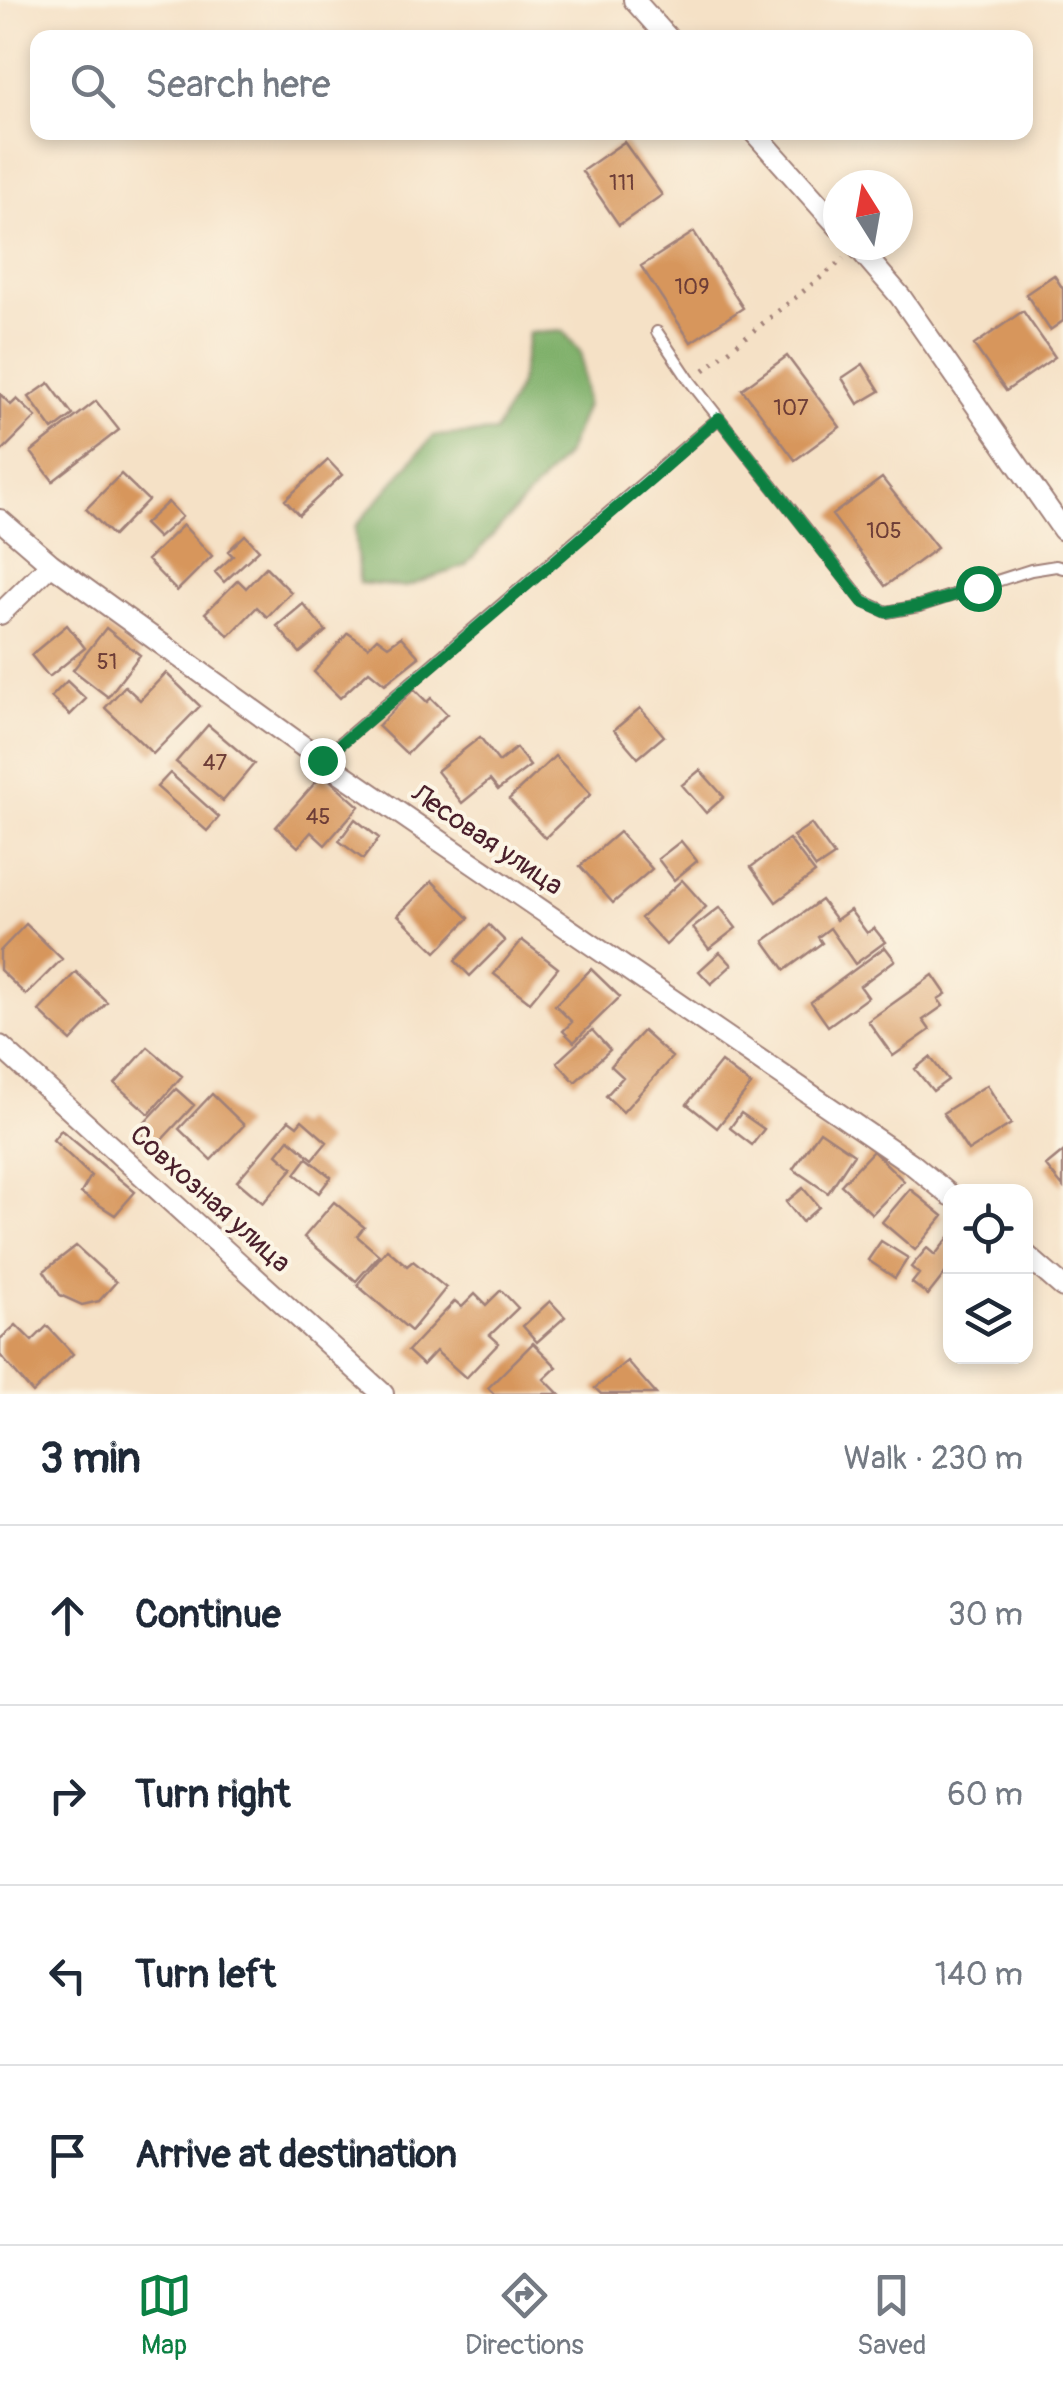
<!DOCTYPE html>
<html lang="en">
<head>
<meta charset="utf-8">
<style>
	:root { --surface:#fff; --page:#f6f6f7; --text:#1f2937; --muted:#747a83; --line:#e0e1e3; --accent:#0b8043 }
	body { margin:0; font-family:Pangolin,sans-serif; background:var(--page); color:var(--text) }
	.controls { position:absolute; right:30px; bottom:30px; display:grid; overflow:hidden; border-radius:20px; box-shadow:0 5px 15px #0003 }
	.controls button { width:90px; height:90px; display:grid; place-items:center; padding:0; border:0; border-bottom:2px solid var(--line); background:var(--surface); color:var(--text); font:50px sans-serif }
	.compass { position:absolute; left:823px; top:170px; width:90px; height:90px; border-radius:50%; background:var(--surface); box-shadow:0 5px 15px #0003; rotate:349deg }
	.stop { position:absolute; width:30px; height:30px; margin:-22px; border:8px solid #0b8043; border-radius:50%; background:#fff }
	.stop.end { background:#0b8043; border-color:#fff; box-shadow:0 2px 10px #0008 }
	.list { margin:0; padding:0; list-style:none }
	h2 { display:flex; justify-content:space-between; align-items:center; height:130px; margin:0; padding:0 40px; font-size:42px }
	h2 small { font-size:32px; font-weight:400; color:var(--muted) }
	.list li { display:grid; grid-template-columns:65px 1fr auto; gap:30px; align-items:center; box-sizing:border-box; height:180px; padding:0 40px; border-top:2px solid var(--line) }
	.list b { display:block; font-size:38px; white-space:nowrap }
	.list em { font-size:32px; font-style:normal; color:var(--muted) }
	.icon { flex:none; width:55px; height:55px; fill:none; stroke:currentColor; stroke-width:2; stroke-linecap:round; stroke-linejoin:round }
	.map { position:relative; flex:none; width:1063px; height:1394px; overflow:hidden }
	.search { position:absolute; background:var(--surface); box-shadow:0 5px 15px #0003; left:30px; right:30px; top:30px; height:110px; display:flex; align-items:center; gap:25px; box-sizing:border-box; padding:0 35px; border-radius:20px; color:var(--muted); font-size:38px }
	.sheet { height:850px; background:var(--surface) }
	nav { display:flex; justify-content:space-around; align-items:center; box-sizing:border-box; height:140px; border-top:2px solid var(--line); background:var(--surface); font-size:28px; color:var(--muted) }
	nav a { display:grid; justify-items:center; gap:5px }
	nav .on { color:var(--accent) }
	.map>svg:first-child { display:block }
	.forest { fill:#7fb06b; stroke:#64684b; stroke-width:2.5 }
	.building { fill:#d7965b }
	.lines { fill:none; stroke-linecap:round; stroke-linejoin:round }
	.service-casing { stroke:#a08078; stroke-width:14 }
	.minor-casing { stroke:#a08078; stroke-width:24 }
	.path { stroke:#a08078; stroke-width:5; stroke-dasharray:2.5 8; stroke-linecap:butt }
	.service { stroke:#fff; stroke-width:10 }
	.minor { stroke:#fff; stroke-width:20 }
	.route { stroke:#0b8043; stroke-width:12 }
	.labels { text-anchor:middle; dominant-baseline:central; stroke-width:8; stroke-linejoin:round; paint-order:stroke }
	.number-label { font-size:22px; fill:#6d3d37 }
	.street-label { font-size:28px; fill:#4a1f2b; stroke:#fcf5e5 }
</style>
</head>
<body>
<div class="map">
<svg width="1063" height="1394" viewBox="0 0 1063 1394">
	<rect width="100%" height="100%" fill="#fcf5e5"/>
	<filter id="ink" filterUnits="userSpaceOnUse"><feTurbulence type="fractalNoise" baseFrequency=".01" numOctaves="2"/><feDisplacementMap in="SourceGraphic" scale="20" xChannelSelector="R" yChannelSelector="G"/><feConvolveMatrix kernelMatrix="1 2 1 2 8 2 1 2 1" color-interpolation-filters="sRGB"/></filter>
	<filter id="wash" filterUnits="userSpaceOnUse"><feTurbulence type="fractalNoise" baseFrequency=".0048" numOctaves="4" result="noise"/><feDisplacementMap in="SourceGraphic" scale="40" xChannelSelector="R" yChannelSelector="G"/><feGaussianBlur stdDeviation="2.25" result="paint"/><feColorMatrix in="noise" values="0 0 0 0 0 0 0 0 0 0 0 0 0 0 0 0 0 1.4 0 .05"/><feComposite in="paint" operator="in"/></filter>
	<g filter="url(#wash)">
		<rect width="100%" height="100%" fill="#f5e1c6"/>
		<path class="forest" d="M563,331L581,353L586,405L567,453L465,566L406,587L359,583L355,527L433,436L495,432L519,386L529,333Z"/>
		<g id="blocks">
			<path class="building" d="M624,142L662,195L619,225L582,171Z
				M694,232L743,308L691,342L641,266Z
				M1054,275L1063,289V321L1050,330L1026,294Z
				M1023,311L1055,357L1006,391L974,345Z
				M787,356L840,427L795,460L742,389Z
				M863,364L880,391L858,404L842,378Z
				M49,383L73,415L53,430L29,397Z
				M0,394L11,405L17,399L36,417L0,453Z
				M96,401L119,430L53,481L31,452Z
				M328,460L342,475L299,515L285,500Z
				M121,474L148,500L113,536L86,509Z
				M882,478L937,548L885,586L832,515Z
				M168,502L182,517L158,538L144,524Z
				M183,525L212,556L177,591L147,560Z
				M245,535L259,550L224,582L215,572L233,556L228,551Z
				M266,567L291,592L267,617L257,607L229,636L205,613L238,580L246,588Z
				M303,604L326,631L300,653L277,626Z
				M67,625L85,648L49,677L31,655Z
				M106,628L140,655L108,697L73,670Z
				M348,633L368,647L377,638L388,646L401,637L419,657L385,684L369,671L340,698L314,672Z
				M166,673L200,706L153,754L105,708L125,686L140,700Z
				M67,681L86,699L70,715L51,697Z
				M414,689L427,702L431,698L447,714L407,754L378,726Z
				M640,708L664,736L638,758L614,730Z
				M208,725L254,764L223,801L176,762Z
				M480,737L499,762L516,748L530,766L498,790L490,780L462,803L437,771Z
				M555,756L591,794L545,838L509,799Z
				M700,770L724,797L706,813L682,785Z
				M170,773L219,817L207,831L157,787Z
				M323,774L359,806L325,845L311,832L298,847L276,827Z
				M355,819L379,838L363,859L339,841Z
				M811,824L834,856L816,868L793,836Z
				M619,832L652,869L613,903L580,866Z
				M789,839L815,873L776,902L751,867Z
				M681,841L697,861L674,880L658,859Z
				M682,880L706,907L666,945L641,918Z
				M432,881L469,918L436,952L398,915Z
				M821,900L836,920L850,910L867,933L874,928L885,942L855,964L830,928L818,937L822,943L785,970L764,941Z
				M720,907L736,928L709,949L693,928Z
				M26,924L62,959L26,995L0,970V951Z
				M489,925L505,941L470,976L455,961Z
				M522,940L558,968L530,1002L494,974Z
				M885,947L895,960L860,986L868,997L828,1026L811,1002Z
				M720,952L732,965L711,984L699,971Z
				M591,969L620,997L574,1042L563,1031L572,1022L555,1005Z
				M76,972L107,1002L71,1041L39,1011Z
				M933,975L946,994L938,999L943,1006L923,1020L930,1030L893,1056L868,1021Z
				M592,1030L610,1050L575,1082L557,1062Z
				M643,1031L672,1057L623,1112L606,1096L623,1077L611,1066Z
				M148,1047L182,1076L149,1114L115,1084Z
				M930,1057L948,1080L933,1091L915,1069Z
				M721,1062L751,1085L717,1128L687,1104Z
				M987,1085L1011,1124L968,1151L943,1113Z
				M176,1089L194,1105L156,1146L138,1130Z
				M212,1094L244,1125L211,1160L179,1129Z
				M741,1113L764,1129L752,1145L730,1128Z
				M289,1120L297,1126L302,1120L327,1142L313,1159L289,1139L277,1154L293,1168L263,1203L237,1181Z
				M61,1130L135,1192L115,1215L81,1193L91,1176L53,1140Z
				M820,1131L854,1154L828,1193L793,1169Z
				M873,1151L904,1181L872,1214L841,1185Z
				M1063,1152V1187L1046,1166Z
				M307,1158L331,1177L319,1193L295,1174Z
				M803,1188L819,1207L802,1222L786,1202Z
				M910,1189L943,1216L915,1250L882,1222Z
				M334,1202L364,1227L357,1236L379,1255L356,1281L304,1237Z
				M950,1236V1267L928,1295L912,1283L919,1274L911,1267L927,1248L935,1255Z
				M881,1241L908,1258L895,1278L868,1260Z
				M76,1246L116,1282L99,1301L82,1305L60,1295L44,1271Z
				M387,1249L407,1266L413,1261L446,1288L411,1331L357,1285Z
				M501,1290L518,1308L490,1335L499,1343L466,1378L436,1351L423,1365L408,1351L455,1301L462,1307L475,1294L486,1305Z
				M550,1301L565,1317L537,1342L523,1326Z
				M16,1325L32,1341L47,1326L73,1354L33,1393L0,1355V1339Z
				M533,1343L557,1367L544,1379L559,1394H494L488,1388Z
				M627,1361L656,1394H601L595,1388Z"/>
		</g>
	</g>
	<g filter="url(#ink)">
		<use href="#blocks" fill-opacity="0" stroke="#a08078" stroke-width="2.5"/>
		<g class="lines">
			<defs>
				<path id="service" d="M657,332L690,381L863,601L887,612L919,606L1031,570L1056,566L1063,568
					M322,759L719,418"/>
				<path id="minor" d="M634,0L668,38
					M754,132L838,226
					M856,245L900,296L1063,530
					M0,520L51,564L322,760L912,1164L950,1195
					M0,614L51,564
					M0,1046L383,1394
					M1026,1255L1063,1287"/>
			</defs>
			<use href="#service" class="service-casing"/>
			<use href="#minor" class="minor-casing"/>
			<path class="path" d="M704,370L844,259"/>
			<use href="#service" class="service"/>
			<use href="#minor" class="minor"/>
		</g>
	</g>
	<g class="lines" filter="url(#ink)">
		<path class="route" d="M322,760L654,476L719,418L863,602L886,612L919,606L978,588"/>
	</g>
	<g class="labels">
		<g class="number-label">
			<text x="622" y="183">111</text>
			<text x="692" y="287">109</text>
			<text x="791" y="408">107</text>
			<text x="884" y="531">105</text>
			<text x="107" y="662">51</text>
			<text x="215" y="763">47</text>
			<text x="318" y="817">45</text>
		</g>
		<g class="street-label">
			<text transform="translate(487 840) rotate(34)">Лесовая улица</text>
			<text transform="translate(210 1199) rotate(42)">Совхозная улица</text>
		</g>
	</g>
</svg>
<div class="controls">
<button><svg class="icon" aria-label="locate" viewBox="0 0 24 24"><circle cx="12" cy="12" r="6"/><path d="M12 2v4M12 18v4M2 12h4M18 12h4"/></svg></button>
<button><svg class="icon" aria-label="layers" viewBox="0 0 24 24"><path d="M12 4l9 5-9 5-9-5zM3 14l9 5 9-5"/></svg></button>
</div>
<svg class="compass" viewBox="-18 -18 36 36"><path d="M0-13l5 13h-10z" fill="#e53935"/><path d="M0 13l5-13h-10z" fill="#747a83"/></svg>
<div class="stop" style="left:978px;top:588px"></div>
<div class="stop end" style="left:322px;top:760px"></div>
<div class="search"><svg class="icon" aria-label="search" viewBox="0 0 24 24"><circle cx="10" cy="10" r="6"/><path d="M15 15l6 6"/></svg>Search here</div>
</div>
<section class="sheet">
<h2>3 min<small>Walk · 230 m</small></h2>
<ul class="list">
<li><svg class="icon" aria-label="ahead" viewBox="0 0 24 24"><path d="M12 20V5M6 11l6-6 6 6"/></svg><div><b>Continue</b></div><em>30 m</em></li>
<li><svg class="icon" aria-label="right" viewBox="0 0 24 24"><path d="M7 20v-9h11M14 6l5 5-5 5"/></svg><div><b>Turn right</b></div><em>60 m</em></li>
<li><svg class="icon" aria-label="left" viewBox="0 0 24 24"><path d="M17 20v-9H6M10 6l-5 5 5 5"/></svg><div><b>Turn left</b></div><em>140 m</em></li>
<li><svg class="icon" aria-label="arrive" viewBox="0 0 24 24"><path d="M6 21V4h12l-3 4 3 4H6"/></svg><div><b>Arrive at destination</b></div></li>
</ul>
</section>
<nav>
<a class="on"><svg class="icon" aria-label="map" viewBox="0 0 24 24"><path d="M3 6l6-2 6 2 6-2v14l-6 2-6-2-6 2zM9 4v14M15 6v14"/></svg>Map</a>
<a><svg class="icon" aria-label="directions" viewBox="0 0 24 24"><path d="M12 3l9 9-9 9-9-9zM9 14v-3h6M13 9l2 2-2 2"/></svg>Directions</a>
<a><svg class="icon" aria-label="saved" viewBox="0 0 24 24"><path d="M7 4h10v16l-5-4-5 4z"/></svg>Saved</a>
</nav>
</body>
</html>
